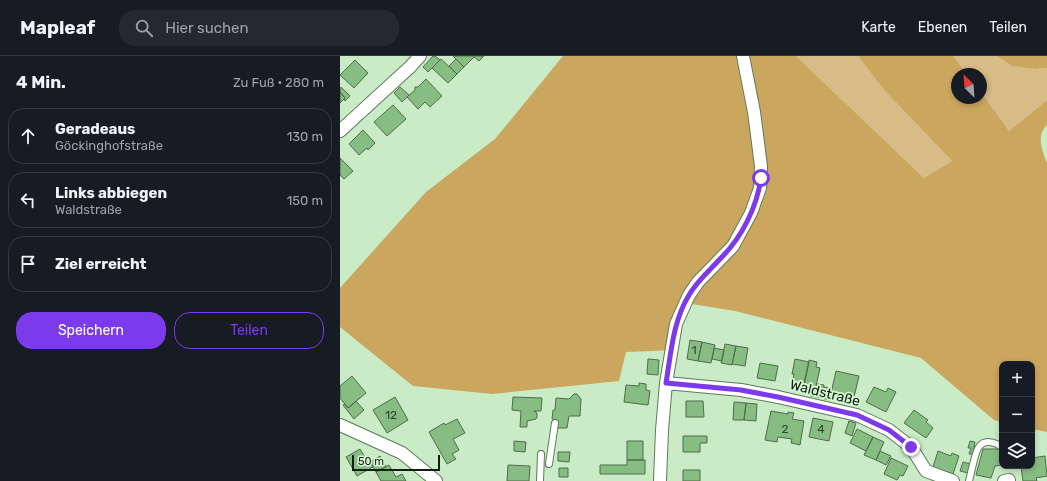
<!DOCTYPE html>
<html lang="de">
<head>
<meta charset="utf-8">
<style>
	:root { --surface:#171b24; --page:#242831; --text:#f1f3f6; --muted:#9ea1a6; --line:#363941; --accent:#7c3aed }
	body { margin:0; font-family:Rubik,sans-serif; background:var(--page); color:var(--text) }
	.controls { position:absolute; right:12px; bottom:12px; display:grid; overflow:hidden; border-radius:8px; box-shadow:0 2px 6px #0003 }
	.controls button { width:36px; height:36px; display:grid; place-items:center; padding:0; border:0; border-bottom:1px solid var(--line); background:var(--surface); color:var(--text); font:20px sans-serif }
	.compass { position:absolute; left:611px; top:12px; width:36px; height:36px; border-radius:50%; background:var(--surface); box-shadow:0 2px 6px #0003; rotate:335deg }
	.scale { position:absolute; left:12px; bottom:10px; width:88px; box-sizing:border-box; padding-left:4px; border:2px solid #111d10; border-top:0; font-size:11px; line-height:14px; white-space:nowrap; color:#111d10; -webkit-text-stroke:3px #d6f8d2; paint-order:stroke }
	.stop { position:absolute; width:12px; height:12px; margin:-9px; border:3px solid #7c3aed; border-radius:50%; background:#fff }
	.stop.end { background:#7c3aed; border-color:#fff; box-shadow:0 1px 4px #0008 }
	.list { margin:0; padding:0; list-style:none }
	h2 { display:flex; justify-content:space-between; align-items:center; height:52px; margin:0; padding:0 16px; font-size:17px }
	h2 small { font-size:13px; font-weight:400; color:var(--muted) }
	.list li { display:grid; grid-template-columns:26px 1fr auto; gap:12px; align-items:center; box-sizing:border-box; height:56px; margin:0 8px 8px; padding:0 8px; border:1px solid var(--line); border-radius:16px }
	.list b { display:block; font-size:15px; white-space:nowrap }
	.list p { margin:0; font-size:13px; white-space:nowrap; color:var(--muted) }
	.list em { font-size:13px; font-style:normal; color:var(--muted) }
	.actions { display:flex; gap:8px; padding:12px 16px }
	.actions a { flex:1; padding:9px 0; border:1px solid var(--accent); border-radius:16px; text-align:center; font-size:14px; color:var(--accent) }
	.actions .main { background:var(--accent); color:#fff }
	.icon { flex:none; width:22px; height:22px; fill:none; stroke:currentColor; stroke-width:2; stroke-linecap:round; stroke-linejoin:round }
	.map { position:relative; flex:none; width:707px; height:425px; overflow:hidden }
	header { display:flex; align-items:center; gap:24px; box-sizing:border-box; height:56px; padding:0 20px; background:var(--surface); border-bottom:1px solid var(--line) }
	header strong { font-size:19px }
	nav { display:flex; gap:22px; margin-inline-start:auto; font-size:14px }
	.search { width:280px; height:36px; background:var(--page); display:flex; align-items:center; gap:10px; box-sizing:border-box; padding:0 14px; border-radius:16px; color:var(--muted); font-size:15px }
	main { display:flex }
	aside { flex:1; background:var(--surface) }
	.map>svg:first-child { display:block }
	.green { fill:#d8bb86 }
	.forest { fill:#cba65f }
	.building { fill:#87bc82; stroke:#4f6d4c }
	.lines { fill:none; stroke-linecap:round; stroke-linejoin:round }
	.lane-casing { stroke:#5d7b5a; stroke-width:8 }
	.street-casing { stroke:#5d7b5a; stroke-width:14 }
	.lane { stroke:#fff; stroke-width:6 }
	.street { stroke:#fff; stroke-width:12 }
	.route { stroke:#7c3aed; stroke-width:5 }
	.labels { text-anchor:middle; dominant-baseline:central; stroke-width:3.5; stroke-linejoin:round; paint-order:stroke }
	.number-label { font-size:12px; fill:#2e452c }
	.street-label { font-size:14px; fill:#111d10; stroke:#d6f8d2 }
</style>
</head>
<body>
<header>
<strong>Mapleaf</strong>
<div class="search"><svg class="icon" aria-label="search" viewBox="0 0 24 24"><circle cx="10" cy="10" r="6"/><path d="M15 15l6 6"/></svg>Hier suchen</div>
<nav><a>Karte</a><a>Ebenen</a><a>Teilen</a></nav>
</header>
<main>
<aside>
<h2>4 Min.<small>Zu Fuß · 280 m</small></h2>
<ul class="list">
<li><svg class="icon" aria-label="ahead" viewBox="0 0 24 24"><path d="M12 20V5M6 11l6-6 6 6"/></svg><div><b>Geradeaus</b><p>Göckinghofstraße</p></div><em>130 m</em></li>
<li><svg class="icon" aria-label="left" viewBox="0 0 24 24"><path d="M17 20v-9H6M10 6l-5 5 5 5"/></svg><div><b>Links abbiegen</b><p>Waldstraße</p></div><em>150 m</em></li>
<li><svg class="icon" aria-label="arrive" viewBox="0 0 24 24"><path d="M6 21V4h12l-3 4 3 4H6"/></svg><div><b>Ziel erreicht</b></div></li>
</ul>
<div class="actions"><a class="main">Speichern</a><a>Teilen</a></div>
</aside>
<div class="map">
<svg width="707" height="425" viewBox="0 0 707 425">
	<rect width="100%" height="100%" fill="#c9ebc5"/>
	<path class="green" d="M456,0H518L544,34L612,105L584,122Z
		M613,0H657L672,10L695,13L707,12V44L669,75L641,36V18H627Z"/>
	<path class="forest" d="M223,0H456L584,122L612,105L544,34L518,0H613L627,18H617V42H641V36L669,75L707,44V69C696,79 702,95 707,107V376L692,373V308H662V366L654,364L581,302L395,255L352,248L341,271L337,294L286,296L279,325L152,338L73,330L0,271V232L86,136L155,83Z
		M657,0H707V12L695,13L672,10Z"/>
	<path class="building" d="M93,0H95L100,4L88,16L83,11Z
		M113,0H144L139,5L134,1L124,11Z
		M101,3L117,18L108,27L92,12Z
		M116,3L124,11L117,18L109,10Z
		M15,4L28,17L14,32L0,19Z
		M86,23L102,40L90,51L85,46L78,53L67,41L75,34V31H78Z
		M1,31L10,40L5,45L4,43L5,42L0,36Z
		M60,31L69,39L62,46L54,37Z
		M0,36L5,42L0,47Z
		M53,49L66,63L47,80L34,66Z
		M23,74L35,87L28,94L27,92L19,99L9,88Z
		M0,102L13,115L4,123L0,119Z
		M350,284L362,286L358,305L347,303Z
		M362,286L375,289L371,307L358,305Z
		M385,288L396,290L392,309L381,307Z
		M396,290L408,292L405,310L392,308Z
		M374,292L384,294L382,305L372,303Z
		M308,303L319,304L318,319L307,318Z
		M455,303L469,306L464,330L452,328L454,318H452Z
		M469,304L477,306L476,311L480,312L475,335L463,332Z
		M420,307L438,310L435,325L417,322Z
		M496,315L519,320L514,341L491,337Z
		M12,320L26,337L8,352L0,342V330Z
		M299,327L306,328V334L310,335L308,349L284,346L286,329L299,330Z
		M477,328L484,329L482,342L471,340L472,334L475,335Z
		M484,331L492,332L490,344L482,342Z
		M534,331L546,336L548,332L556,336L546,356L526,346Z
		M234,338H237L241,343L240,360H229L227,372H217V364L212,363L213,354H215L216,342L229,343Z
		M55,341L68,364L47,377L33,354Z
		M173,341L202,342L201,355H194L197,357V361L196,363L187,365V371H180L181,355L172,354Z
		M16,345L24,354L14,363L3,349L5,348L8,352Z
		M346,345H363L364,361H346Z
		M394,346L406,347L404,364H393Z
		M406,347L417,348L416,365L404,364Z
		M574,354L588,364L586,366L593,372L586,382L564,367Z
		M431,355L448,358V356L454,357L452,363L464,365L460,389L451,387L452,383L438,381L437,386L425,384Z
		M473,362L493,366L489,385L469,381Z
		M117,363L125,377L113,383L119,394L112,398L116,403L107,408L89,376L104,367L105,369Z
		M509,365L516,367L512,380L505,377Z
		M517,373L533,381L526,395L510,387Z
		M343,380H367V387H360V396H343Z
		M533,381L544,386L536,404L524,399Z
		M174,385L186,386L185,396L174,395Z
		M287,385H303V404H287Z
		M630,385L635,386L633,398H629L631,392H628Z
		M20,393L29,408L31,407L33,411L17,420L6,401Z
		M643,393H662V409L655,410L651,422L636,419Z
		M540,395L551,400L546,409L536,404Z
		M598,395L611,400L612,397L619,400L613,418L593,411Z
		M218,396H230L229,406L218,405Z
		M40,400L46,411L36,416L30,406Z
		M705,400L707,420L696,422L697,425H683L681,410H692V402Z
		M551,402L568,410L563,420L560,419L557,424L544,418Z
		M287,404H305V418H260V409H287Z
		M623,406L631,408L628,417L620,415Z
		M49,409L56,421L62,418L66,425H41L36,416Z
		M168,409L190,410L189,425H167Z
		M219,412H228V421H219Z
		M343,414H360V425H343Z"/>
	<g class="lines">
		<defs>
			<path id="lane" d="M209,408L215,367
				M200,425L201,398
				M629,425C631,418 635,395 639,391C644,383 655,386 662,391"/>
			<path id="street" d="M0,75L70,11L80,0
				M326,327L401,334L438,341L517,359L549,374L571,391L586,415L613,425
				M0,369L62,397L96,425
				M320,425L322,374L326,327L336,268L349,239L358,226L393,190L411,157L420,132L421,110L414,56L403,0
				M664,425L669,424"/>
		</defs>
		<use href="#lane" class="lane-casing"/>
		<use href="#street" class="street-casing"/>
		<use href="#lane" class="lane"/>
		<use href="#street" class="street"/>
	</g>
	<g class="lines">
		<path class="route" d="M421,122C417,151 402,181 381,202C370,214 357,225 349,239C333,265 331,297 326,327L401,334L438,341L517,359L549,374L571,391"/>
	</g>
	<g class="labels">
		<g class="number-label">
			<text x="354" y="294">1</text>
			<text x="51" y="359">12</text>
			<text x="445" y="373">2</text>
			<text x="481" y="373">4</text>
		</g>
		<g class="street-label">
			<text transform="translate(485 337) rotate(14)">Waldstraße</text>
		</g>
	</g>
</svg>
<div class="controls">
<button>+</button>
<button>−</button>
<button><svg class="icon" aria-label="layers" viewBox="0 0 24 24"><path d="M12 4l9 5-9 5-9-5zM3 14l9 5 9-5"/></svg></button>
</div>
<svg class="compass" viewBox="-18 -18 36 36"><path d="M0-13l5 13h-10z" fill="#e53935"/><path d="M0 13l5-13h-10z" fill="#9ea1a6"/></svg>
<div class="scale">50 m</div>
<div class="stop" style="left:421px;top:122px"></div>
<div class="stop end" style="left:571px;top:391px"></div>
</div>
</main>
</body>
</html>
